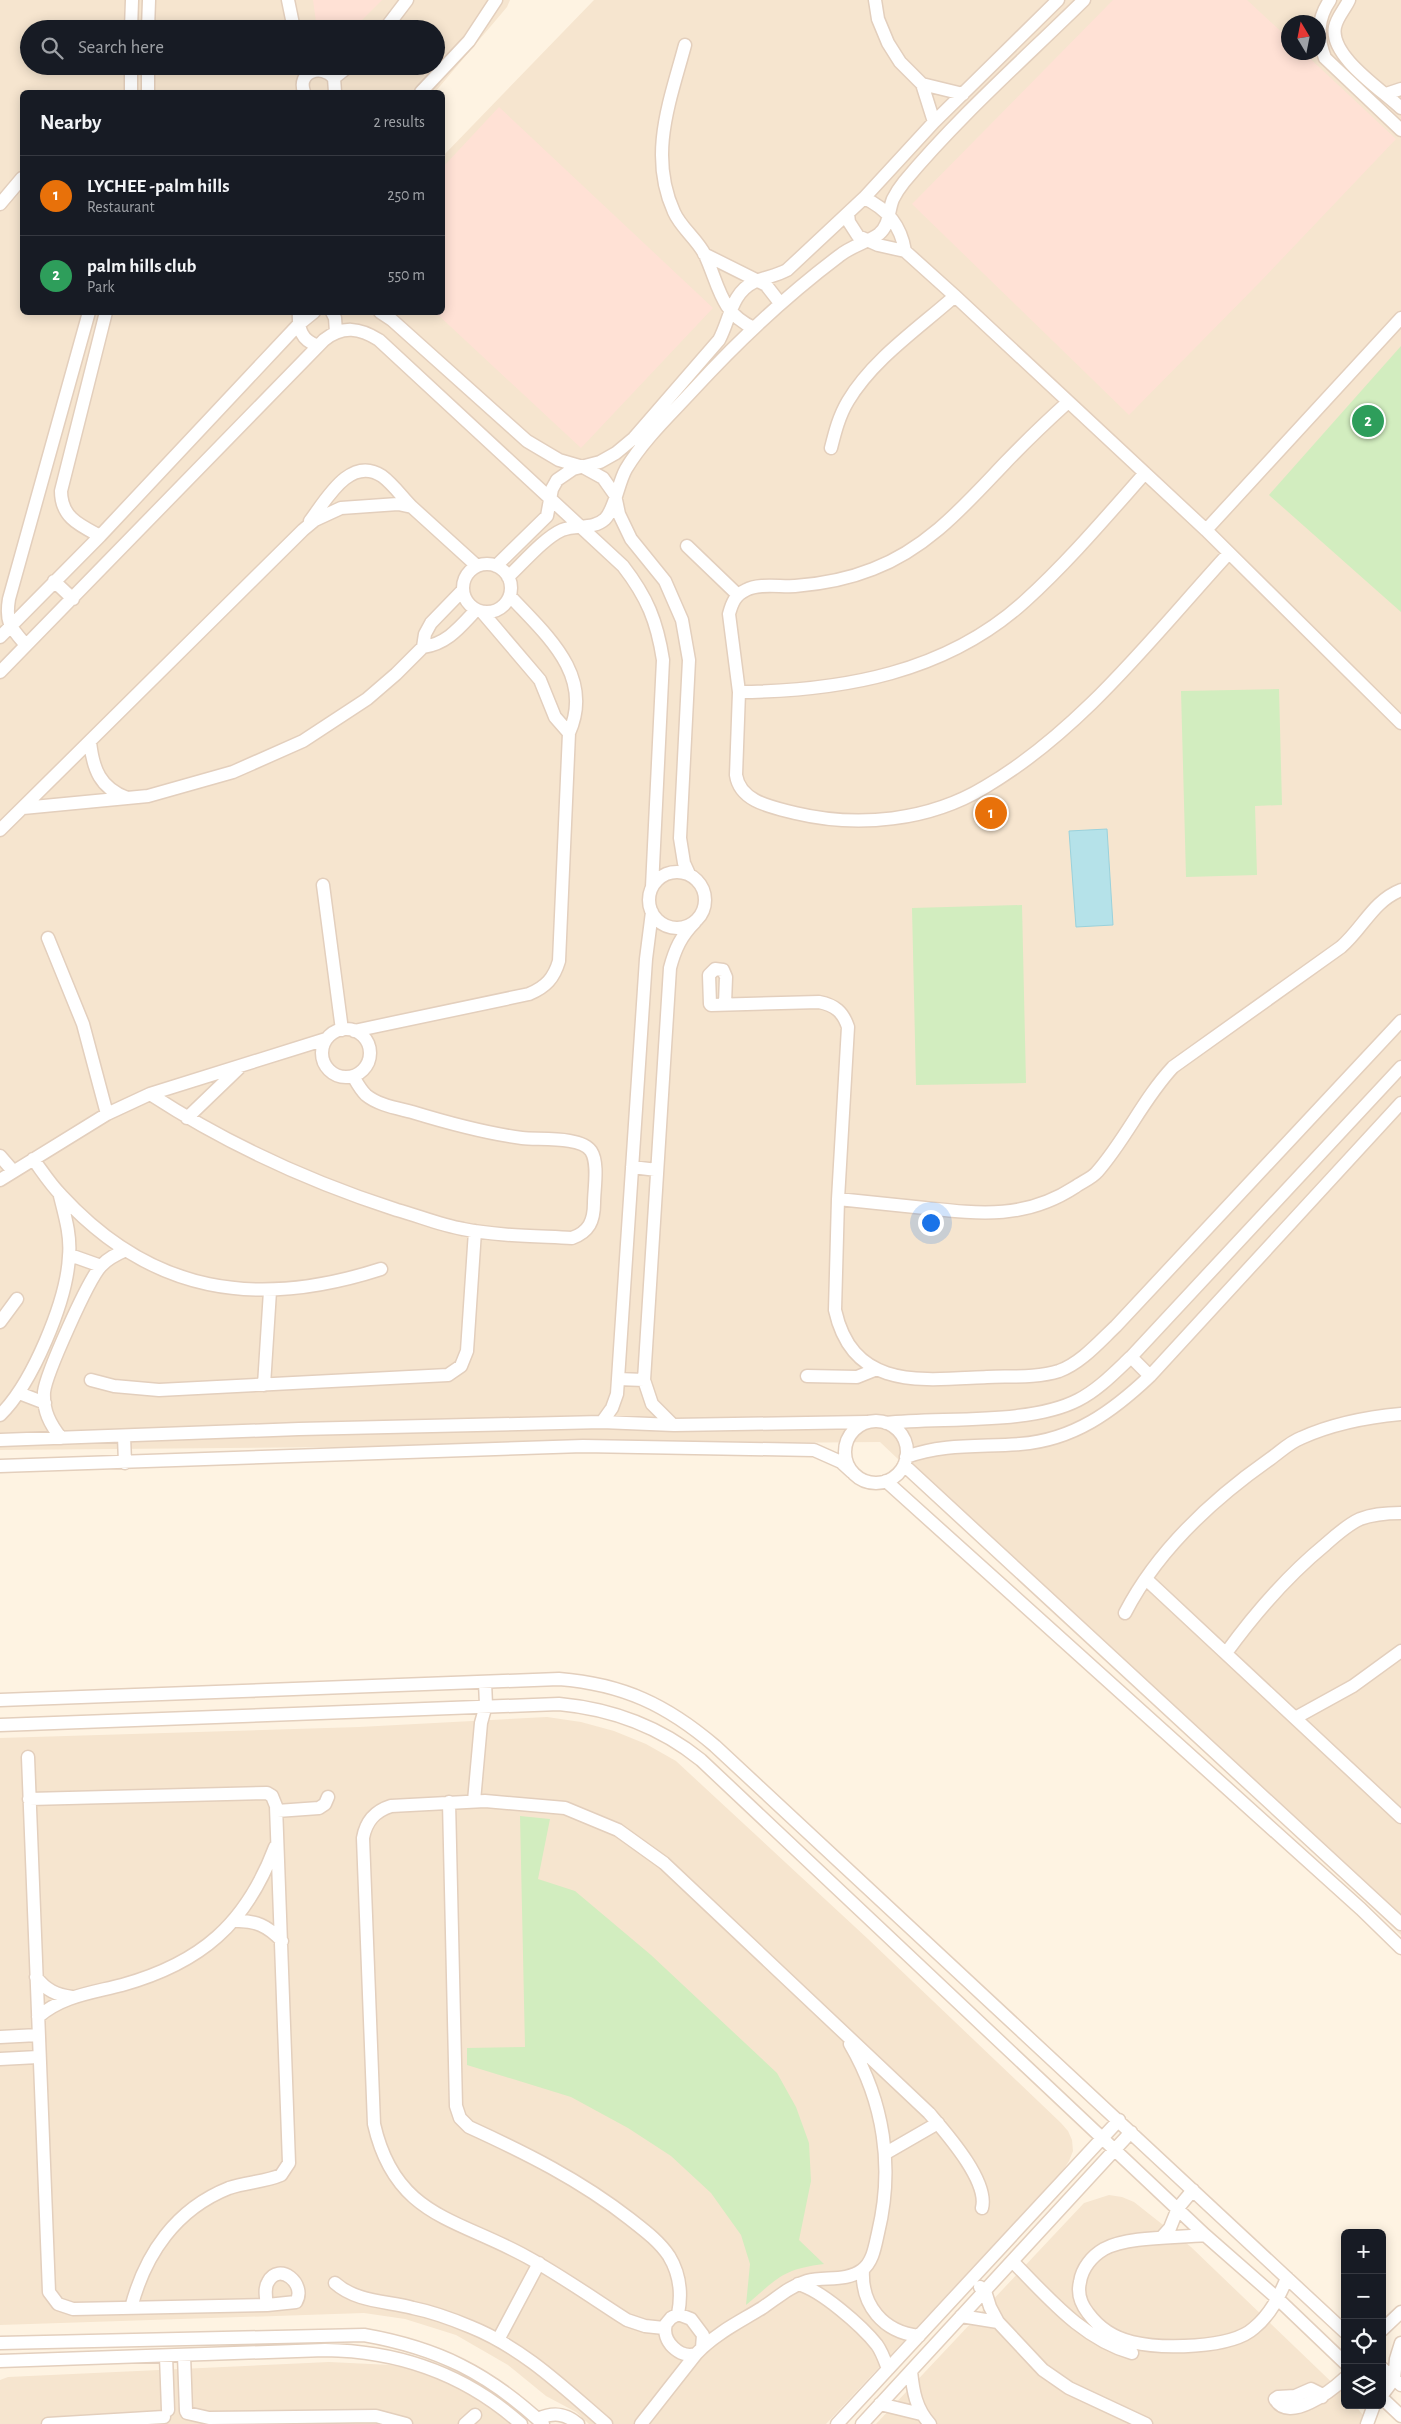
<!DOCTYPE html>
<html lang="en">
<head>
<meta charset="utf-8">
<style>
	:root { --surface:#171b24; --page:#242831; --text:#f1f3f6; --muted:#9ea1a6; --line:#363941; --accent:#ea580c }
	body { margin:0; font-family:"Alegreya Sans",sans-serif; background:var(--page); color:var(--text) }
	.controls { position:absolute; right:15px; bottom:15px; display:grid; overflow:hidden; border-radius:8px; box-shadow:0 2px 12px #0003 }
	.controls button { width:45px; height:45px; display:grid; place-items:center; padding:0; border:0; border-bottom:1px solid var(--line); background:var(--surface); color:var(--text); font:25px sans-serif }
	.compass { position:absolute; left:1281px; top:15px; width:45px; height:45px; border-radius:50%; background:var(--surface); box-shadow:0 2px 12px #0003; rotate:350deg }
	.you { position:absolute; left:930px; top:1222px; width:18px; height:18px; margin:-12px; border:4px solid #fff; border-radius:50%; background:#1a73e8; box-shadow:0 0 0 8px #1a73e833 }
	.badge { display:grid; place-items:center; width:32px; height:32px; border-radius:50%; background:var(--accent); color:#fff; font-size:16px; font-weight:700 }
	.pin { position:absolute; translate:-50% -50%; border:2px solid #fff; box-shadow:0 1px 5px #0006 }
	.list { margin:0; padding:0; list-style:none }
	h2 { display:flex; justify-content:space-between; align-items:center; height:65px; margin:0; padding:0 20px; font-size:21px }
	h2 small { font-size:16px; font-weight:400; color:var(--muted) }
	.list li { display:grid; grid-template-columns:32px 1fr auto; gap:15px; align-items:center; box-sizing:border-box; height:80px; padding:0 20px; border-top:1px solid var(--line) }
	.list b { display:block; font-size:19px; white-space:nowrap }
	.list p { margin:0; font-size:16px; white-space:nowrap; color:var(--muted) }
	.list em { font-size:16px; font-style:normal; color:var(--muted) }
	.icon { flex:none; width:28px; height:28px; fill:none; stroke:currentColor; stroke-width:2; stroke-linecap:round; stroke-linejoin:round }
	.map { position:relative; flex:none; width:1401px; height:2424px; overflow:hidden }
	.search { position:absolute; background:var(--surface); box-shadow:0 2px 12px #0003; left:20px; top:20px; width:425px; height:55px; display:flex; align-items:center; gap:12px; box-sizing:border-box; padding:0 18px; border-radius:28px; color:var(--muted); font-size:19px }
	.panel { position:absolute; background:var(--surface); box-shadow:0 2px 12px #0003; left:20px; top:90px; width:425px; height:225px; border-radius:8px }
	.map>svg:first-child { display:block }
	.residential { fill:#f6e5cf; fill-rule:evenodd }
	.commercial { fill:#ffe1d5 }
	.green { fill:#d2edbf }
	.water { fill:#b5e2e9; stroke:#9ad2dc }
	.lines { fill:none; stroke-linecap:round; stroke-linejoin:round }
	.minor-casing { stroke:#e3cfbd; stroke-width:15 }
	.minor { stroke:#fff; stroke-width:12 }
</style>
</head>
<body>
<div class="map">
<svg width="1401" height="2424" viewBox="0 0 1401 2424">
	<rect width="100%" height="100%" fill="#fef3e2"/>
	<path class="residential" d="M0,0H510L507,7L435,92H22V312H442L443,156L594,0H1401V1935L880,1442L0,1450ZM1288,22H1318V52H1288ZM29,29H436V66H29Z
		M547,1717L581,1722L614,1731L646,1744L676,1761L868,1939L1061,2123L1068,2131L1072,2140L1073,2151L1069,2161L1061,2173L826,2424H589L576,2412L546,2396L508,2365L456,2335L405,2319L364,2313L0,2325V1738L359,1727Z
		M1109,2195L1122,2197L1134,2202L1191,2247L1345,2395V2405H1355L1370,2424H876L1084,2203Z
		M329,2362L391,2365L423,2372L474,2395L510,2424H0V2380L8,2377Z"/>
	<path class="commercial" d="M313,0H382L353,29H317Z
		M1113,0H1247L1288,38V52L1304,53L1396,139L1260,282L1129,415L912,204Z
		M499,107L713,308L581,448L436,313L442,312L443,167Z"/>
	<path class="green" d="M1401,346V612L1269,495Z
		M1279,689L1282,805L1255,806L1257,875L1186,877L1181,691Z
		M1022,905L1026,1083L916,1085L912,908Z
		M520,1816L550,1819L538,1879L575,1891L651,1955L777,2073L796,2107L809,2143L811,2181L799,2240L824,2264C782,2269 777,2279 746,2305L750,2264L741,2235L711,2193L671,2156L628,2128L571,2097L467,2065V2048L525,2047Z"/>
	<path class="water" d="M1107,829L1113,925L1076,927L1069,831Z"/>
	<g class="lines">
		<defs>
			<path id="minor" d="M288,0L294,29
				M875,0L878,19L888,43L900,62L922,84L934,122
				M1330,0C1317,19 1317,37 1325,58L1401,130
				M1349,0C1345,9 1337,17 1335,27C1329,56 1382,90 1401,108
				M131,29L132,0
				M148,29L149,0
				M385,29L407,0
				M685,45C670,101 648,155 674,212C681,228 697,239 705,255C719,285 720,313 754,328
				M334,78L349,66
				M922,84L963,94
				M131,92V66
				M148,92V66
				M304,92C297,72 321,63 334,78L335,92
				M421,92L469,41L496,0
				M1386,94L1401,89
				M864,198C888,209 901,226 905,251
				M0,204L22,178
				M848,214L849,222L858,236L878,245L905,251L955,296L1206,530L1401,723
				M704,254L766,285L780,303
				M299,312C298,329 301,340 318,346
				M332,312L335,318L336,332
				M380,312L392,320L527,441L559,460L583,467L603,478L615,495L619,514L631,539L665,581L682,620L689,660L680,838L684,863L689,874
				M1068,402C1046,422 1025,442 1005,463C965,505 928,548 873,569C848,579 821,584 795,586C780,587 759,583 746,590C735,595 732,603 729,614L739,692L736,775C740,802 772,807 795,813C858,828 929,821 985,787C1082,730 1154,635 1229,553
				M831,448C835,432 839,416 848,401C873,359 919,328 955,296
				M310,521C326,500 350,455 382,476C393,484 402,497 412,507
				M1206,530L1401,318
				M100,536C79,525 61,517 61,491L106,312
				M687,546L738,595
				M463 588a24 24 0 1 1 48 0a24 24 0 1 1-48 0Z
				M496,566L547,516L552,489L557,480L573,469L600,462L616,453L634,438L719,340C730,320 731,293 754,282C765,277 776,276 787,270L864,198L934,122L1058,0
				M508,577C523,563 544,538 562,530C576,524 593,530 605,519C615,509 618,483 626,469C644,439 670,415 694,389C738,341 786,296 839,256C851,246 868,242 879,234C890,225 888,211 893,199C896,193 900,187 904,182C958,117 1024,59 1084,0
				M54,581L73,599
				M483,613L540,680L555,717L569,733
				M0,637L100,536L298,325L314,312
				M26,645C11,628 5,623 9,599L89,312
				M423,647C447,644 460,627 476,610
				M0,672L324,340C343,325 360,328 379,340L623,566C647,597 657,621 663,660L652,887
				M739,692C842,691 946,673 1025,601C1068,562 1106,517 1145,473
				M90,742C93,769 100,788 127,798
				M23,808L148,796L233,772L303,741L367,699L396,674L423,647L425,634L431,623L462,591
				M0,830L303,530L315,520L341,508L398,504L412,507L477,566
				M649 900a28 28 0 1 1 56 0a28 28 0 1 1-56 0Z
				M323,885L342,1030
				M48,938L83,1024L107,1114
				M725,1004L726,977L723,970L715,969L709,975L710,1004L711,1005L819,1002C835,1005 843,1012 848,1027L838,1199L835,1310C853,1391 922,1380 987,1377C1009,1376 1037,1378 1059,1371C1081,1363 1099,1342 1116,1326L1401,1021
				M322 1053a24 24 0 1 1 48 0a24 24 0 1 1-48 0Z
				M354,1031L529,994C546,987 554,978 559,961L569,733C595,675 545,634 510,596
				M150,1094C227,1144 310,1182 397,1210C419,1216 440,1225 463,1229C498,1236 536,1236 572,1238C589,1232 594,1221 594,1203C594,1189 599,1163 591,1151C581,1136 539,1140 522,1138C484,1133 448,1123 412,1112C397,1108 378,1105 366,1095C360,1089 357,1083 353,1076
				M187,1118L239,1068
				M0,1156L13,1171
				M33,1159C42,1171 50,1184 61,1195C152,1294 257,1309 381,1269
				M632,1167L657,1170
				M0,1180L107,1114L150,1094L326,1039
				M838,1199C867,1202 896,1205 925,1208C981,1214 1026,1219 1075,1187C1082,1182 1092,1178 1097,1172C1126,1139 1143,1099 1173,1067L1341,947C1363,928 1373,901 1401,890
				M70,1255L101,1266
				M0,1322L17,1299
				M1131,1357L1150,1376
				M807,1376L857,1377L877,1369
				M618,1379L644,1380
				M91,1380L114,1386L159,1390L448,1375L461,1366L467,1351L475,1231
				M264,1385L270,1291
				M19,1393L45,1403
				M0,1415C32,1384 67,1301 69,1256C71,1236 65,1216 60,1196
				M845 1452a31 31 0 1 1 62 0a31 31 0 1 1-62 0Z
				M602,1422L612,1408L617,1394L646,959L652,912
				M886,1423C942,1417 1030,1425 1078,1400C1098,1390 1115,1372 1131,1357L1401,1067
				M673,1425L652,1404L644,1380L670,968C675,949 681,936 695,922
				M124,1436L125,1463
				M61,1438C50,1424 43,1411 44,1392C46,1374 88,1280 101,1266C108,1258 117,1254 126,1250
				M0,1440L299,1429L602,1422L674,1425L867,1422
				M906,1457C944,1443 981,1447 1020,1444C1074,1440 1113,1411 1150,1376L1401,1103
				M904,1465L1401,1924
				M0,1466L583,1446L814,1450L841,1462L852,1472
				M886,1481L1361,1909L1401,1948
				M1146,1579L1401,1817
				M1125,1613C1157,1551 1213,1499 1270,1459C1280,1452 1290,1442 1301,1438C1332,1424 1368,1417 1401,1414
				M1226,1653C1255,1613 1287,1576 1326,1544C1336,1535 1347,1525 1360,1519C1373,1514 1387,1513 1401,1513
				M0,1700L559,1679C623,1684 667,1705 715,1746L1345,2332
				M1295,1718L1353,1686L1401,1651
				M0,1725L559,1704C613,1709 659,1726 701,1760L1205,2235L1278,2299L1345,2363
				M28,1757L49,2292L58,2304L73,2309L267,2305L296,2302C307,2284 279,2261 268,2282C264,2288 266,2298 267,2305
				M29,1799L267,1793L272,1796L276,1806L289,2163L281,2175C265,2182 246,2182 229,2188C176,2209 145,2254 131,2308
				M474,1801L481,1723L486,1705L485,1682
				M449,1802L456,2106L460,2118L469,2127C526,2153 580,2180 630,2219C644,2230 659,2241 669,2256C680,2274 682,2294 678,2314
				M277,1811L319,1808L325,1804L328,1797
				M235,1921C255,1920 268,1926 282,1941
				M36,1977C46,1990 56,1995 72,1997
				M38,2017C62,1996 91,1993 122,1985C201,1963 246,1924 275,1847
				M0,2037L38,2035
				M0,2059L38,2057
				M886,2153L938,2123
				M1205,2235C1177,2238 1128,2236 1104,2249C1092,2256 1082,2268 1080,2282C1077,2294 1081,2304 1088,2313C1099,2328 1115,2338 1132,2342C1161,2349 1231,2349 1254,2328C1270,2315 1279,2297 1287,2278
				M1161,2238L1170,2228L1178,2208L1193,2190
				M1012,2261C1048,2297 1082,2339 1132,2353
				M863,2270C861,2305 883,2332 919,2336
				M335,2283C356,2302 387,2301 413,2308C433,2312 452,2319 471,2327C523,2348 564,2388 606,2424
				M798,2284C821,2290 862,2326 877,2345C882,2352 885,2361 888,2369
				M980,2287L985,2291L990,2307L998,2322L1043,2370L1069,2388L1146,2424
				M678,2314L691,2319L703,2335L702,2348L696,2354C680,2359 661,2341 666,2324L671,2318Z
				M961,2316L998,2322
				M664,2328L645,2326L627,2320C594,2299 562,2276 527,2257C457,2218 395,2217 374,2124L363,1838C366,1821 375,1811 391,1806L485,1801L565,1808L618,1830L664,1863L929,2113C946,2133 989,2181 982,2208
				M1382,2330L1401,2312
				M498,2340L539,2263
				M0,2343L364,2335C438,2348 488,2373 543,2424
				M702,2348C720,2331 741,2321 762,2308C777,2298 790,2286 807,2281C825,2276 846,2282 862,2270C873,2262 875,2246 878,2233C894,2167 884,2102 850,2044
				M184,2355L186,2411
				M166,2356L168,2410
				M0,2361L325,2350C400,2351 465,2374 521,2424
				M1382,2368L1401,2385
				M911,2371C913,2391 916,2409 930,2424
				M1382,2395L1394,2379L1396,2359L1401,2343
				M1322,2397L1319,2393L1311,2389L1295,2396L1278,2397L1275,2399C1289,2424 1332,2390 1345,2378
				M1382,2398L1401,2416
				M880,2404L921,2414
				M187,2413L209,2418L376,2416L406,2424
				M538,2419C553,2412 565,2413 578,2424
				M48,2424L164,2417
				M465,2424L475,2415
				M641,2424L696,2354
				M837,2424L1119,2120
				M862,2424L1131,2132
				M1367,2424L1374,2405"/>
		</defs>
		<use href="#minor" class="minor-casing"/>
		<use href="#minor" class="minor"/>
	</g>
</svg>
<div class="controls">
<button>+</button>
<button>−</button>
<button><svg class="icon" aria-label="locate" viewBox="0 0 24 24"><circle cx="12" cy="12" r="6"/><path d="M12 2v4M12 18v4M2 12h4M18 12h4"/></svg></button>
<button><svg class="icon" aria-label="layers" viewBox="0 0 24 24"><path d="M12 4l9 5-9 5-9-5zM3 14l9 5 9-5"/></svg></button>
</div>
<svg class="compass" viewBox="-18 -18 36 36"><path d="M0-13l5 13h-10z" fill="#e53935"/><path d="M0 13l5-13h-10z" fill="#9ea1a6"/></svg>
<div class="you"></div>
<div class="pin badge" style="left:991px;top:813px;background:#e8710a">1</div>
<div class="pin badge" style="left:1368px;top:421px;background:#2e9e5b">2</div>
<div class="search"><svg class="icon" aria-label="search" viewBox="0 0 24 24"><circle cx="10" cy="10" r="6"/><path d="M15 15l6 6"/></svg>Search here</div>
<section class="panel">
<h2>Nearby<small>2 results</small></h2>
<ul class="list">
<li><span class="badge" style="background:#e8710a">1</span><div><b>LYCHEE -palm hills</b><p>Restaurant</p></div><em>250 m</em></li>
<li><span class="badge" style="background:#2e9e5b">2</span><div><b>palm hills club</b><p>Park</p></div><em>550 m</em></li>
</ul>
</section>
</div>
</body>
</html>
